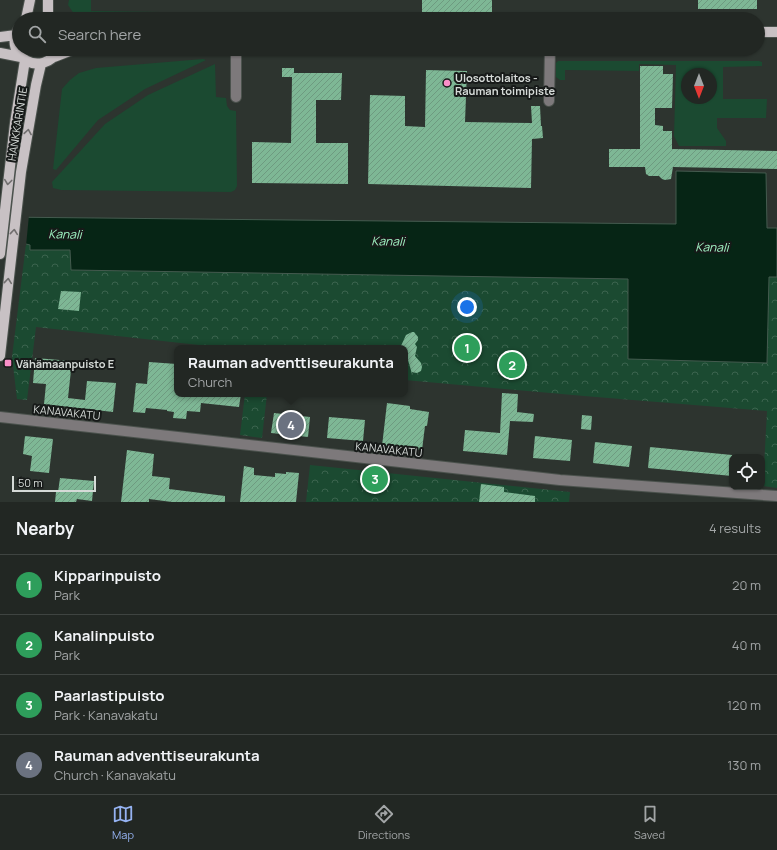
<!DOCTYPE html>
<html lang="en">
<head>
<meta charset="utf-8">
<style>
	:root { --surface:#222723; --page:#2e3330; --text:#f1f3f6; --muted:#a2a5a6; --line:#3f4441; --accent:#95b2f1 }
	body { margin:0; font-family:Manrope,sans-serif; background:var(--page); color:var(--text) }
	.controls { position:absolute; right:12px; bottom:12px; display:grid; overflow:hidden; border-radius:8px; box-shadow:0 1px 3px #0004 }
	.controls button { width:36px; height:36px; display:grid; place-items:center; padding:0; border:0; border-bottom:1px solid var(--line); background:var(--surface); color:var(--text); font:20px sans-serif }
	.compass { position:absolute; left:681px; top:68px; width:36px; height:36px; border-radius:50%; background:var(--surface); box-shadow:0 1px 3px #0004; rotate:180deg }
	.scale { position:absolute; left:12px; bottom:10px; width:84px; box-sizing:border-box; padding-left:4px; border:2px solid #d5dad7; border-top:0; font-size:11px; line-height:14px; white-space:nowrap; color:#d5dad7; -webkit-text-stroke:3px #171a19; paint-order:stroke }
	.you { position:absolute; left:467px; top:307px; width:14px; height:14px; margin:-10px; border:3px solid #fff; border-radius:50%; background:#1a73e8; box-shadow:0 0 0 6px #1a73e833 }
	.badge { display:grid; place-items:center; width:26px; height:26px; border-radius:50%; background:var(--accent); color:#fff; font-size:13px; font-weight:700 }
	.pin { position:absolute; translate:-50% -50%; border:2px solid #fff; box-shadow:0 1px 4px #0006 }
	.popup { position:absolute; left:174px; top:345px; width:234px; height:52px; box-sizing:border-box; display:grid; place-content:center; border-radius:8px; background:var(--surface); filter:drop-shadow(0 1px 3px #0005); font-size:13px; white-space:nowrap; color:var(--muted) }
	.popup b { font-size:15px; color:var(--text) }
	.popup::after { content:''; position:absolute; left:50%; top:100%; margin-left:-8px; border:8px solid transparent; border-top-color:var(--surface) }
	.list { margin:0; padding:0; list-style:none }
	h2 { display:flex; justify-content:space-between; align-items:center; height:52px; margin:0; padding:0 16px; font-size:17px }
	h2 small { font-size:13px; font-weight:400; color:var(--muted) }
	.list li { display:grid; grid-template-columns:26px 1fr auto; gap:12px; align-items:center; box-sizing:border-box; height:60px; padding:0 16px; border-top:1px solid var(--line) }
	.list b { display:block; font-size:15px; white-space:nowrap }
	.list p { margin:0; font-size:13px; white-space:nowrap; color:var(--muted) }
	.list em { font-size:13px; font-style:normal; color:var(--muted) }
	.icon { flex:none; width:22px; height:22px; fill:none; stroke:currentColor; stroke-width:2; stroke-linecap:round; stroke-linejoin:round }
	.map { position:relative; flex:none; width:777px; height:502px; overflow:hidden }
	.search { position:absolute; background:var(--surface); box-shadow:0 1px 3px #0004; left:12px; right:12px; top:12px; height:44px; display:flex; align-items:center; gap:10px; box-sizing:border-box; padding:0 14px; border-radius:22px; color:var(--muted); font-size:15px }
	.sheet { height:292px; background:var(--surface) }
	nav { display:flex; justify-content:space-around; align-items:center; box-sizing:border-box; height:56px; border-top:1px solid var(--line); background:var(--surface); font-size:11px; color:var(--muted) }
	nav a { display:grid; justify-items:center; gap:2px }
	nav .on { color:var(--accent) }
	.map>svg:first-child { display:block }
	.green { fill:#1b4a31; fill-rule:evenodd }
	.park { fill:url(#park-crowns) }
	.water { fill:#062515; stroke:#445b4f }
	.pier { fill:#2d342f }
	.building { fill:url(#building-hatch) }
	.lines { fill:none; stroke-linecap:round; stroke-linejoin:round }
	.minor-casing { stroke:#4b524d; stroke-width:12 }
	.major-casing { stroke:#4b524d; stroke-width:12 }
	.minor { stroke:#7d797b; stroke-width:10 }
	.major { stroke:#c8c1c4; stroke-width:10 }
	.oneway { stroke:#706e6e }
	.poi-dot { fill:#fa8fc8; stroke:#171a19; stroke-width:1.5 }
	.labels { text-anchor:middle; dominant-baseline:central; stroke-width:4; stroke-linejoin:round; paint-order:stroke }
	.poi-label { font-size:11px; font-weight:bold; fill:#d5dad7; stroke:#171a19; text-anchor:start }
	.street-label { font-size:11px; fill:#d5dad7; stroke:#171a19 }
	.water-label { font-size:12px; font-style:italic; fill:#a3f9c7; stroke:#171a19 }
</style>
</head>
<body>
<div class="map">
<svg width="777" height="502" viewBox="0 0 777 502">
	<defs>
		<pattern id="park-crowns" width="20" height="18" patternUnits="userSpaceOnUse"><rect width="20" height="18" fill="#1b4a31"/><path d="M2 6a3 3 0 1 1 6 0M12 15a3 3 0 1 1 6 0" fill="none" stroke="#3b644e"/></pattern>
		<pattern id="building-hatch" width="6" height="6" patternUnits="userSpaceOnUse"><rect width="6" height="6" fill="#7eb795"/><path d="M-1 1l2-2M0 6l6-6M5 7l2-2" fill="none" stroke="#6e9a80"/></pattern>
	</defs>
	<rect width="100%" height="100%" fill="#2d342f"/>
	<path class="green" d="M69,0H91V11L160,12V19H82L74,14L68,5Z
		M203,59L206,60L145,89L98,120L56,170L53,169L62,89L70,80L79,73L96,68Z
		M558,61H759L762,62V66L723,67V99H767L766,118H717V128L726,141V146H679L674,136L676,65L639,64V71L565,70V80H560L556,77V63ZM687,74H711V98H687Z
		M215,64L216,97L226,98L227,106L230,110L236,111L237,186L235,190L231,192L61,190L53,188L52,182L105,124L148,95Z"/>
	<path class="park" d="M26,244H30V250H70L71,270L628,279V359L769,277H777V488L763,486L767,411L584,396L405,380V348H226L36,327L27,400L17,399L12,357Z
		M245,394H267L262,438L240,435Z
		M310,465L570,492L569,502H306Z"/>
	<path class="water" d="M676,171L766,173L767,228H777V277H769L767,363L628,359V279L71,270L70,250H30V245L26,244L0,217L676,224Z"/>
	<path class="pier" d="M0,215H29L26,246L0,249Z"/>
	<path class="building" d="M422,0H492V13H422Z
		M698,0H757V9H698Z
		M640,66H663V74H673L672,108H655V125L663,126V131H672V149L777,151V169L673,167L671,179L665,180L662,179L659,176H649L646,174L645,167H609V149H640Z
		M282,68H294V73H342L341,100H316V143H348V184L252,183V142L291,143L292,77H282Z
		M426,70L467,71L465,122L532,123L531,106H540L541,126H542L543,138L532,139L531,188L368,184L370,95L405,96V126L425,127Z
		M61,291L81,292L79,311L58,309Z
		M412,332H414L418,337V340L415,344L417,347L415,356L421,363L422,367L421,371L417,373L412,372V374L408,360L405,362V348H400L406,335Z
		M35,358L72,361L68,398L85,400L87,381L116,383L113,412L44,404L46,384L33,383Z
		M149,362L177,364V394H241L239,407L201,403L200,412L187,411L186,419L173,418L174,412L167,411V410L146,408L145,413L133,412L136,383L147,384Z
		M502,393L518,394L517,412L534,414L533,422L510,421L507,455L463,451L465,430L500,433Z
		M387,403L410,406V409L429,412L427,426H425L422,450L382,446Z
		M274,413L310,417L308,437L271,433Z
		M582,415L592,416L591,430L581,429Z
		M329,417L365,420L363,441L327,438Z
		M25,436L53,439L49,473L30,471L32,456L23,454Z
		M535,436L572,440L570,461L533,458Z
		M595,442L632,446L629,467L593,463Z
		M650,447L732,455V476L648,468Z
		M127,450L154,454L152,476L170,478L169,489L225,496V502H172L149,499V502H121Z
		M244,466L254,468V475L275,477V473L286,474V472L299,473L296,502H240Z
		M60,478L94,481L92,501L77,499L76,502H55L56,492H58Z
		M481,484L504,487V492L535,496V502H479Z"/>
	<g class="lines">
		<defs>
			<path id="minor" d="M236,49V97
				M549,101L550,49
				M0,417L560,480L777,496"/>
			<path id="major" d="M48,0V19
				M26,19L30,0
				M32,19H43
				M19,28C1,56 43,80 59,49
				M758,32H777
				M0,37L16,35
				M0,53L21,57
				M54,57L72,50L78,49
				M0,254L15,123L25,60
				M0,356L21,172L36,85L41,64"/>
		</defs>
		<use href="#minor" class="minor-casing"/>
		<use href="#major" class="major-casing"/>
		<use href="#minor" class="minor"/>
		<use href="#major" class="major"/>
	</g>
	<defs><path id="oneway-chevron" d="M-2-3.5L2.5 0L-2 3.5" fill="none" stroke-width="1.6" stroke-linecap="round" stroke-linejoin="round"/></defs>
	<g class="oneway">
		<use href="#oneway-chevron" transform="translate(28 132) rotate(-81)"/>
		<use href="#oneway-chevron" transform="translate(8 182) rotate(97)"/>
		<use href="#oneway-chevron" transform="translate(14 232) rotate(-84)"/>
		<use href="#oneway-chevron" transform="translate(8 281) rotate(-84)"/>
	</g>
	<g class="poi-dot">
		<circle cx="447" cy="83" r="4"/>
		<rect x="4" y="359" width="8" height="8" rx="2"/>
	</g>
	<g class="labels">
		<g class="poi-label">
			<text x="455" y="77">Ulosottolaitos -<tspan x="455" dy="13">Rauman toimipiste</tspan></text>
			<text x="16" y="363">Vähämaanpuisto E</text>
		</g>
		<g class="street-label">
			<text transform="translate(17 124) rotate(-81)">HANKKARINTIE</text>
			<text transform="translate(67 412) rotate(6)">KANAVAKATU</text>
			<text transform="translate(389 449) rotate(6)">KANAVAKATU</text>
		</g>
		<g class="water-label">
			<text transform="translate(65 234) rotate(1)">Kanali</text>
			<text transform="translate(388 241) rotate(1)">Kanali</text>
			<text transform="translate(712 247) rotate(1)">Kanali</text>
		</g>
	</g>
</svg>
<div class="controls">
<button><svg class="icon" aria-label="locate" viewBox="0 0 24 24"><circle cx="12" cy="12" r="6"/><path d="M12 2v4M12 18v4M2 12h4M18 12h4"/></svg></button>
</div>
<svg class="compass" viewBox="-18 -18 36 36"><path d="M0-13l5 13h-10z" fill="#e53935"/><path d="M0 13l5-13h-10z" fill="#a2a5a6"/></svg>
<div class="scale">50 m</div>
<div class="you"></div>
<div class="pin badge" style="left:467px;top:348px;background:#2e9e5b">1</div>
<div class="pin badge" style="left:512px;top:365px;background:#2e9e5b">2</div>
<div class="pin badge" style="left:375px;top:479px;background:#2e9e5b">3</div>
<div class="pin badge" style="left:291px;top:425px;background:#6b7280">4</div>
<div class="popup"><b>Rauman adventtiseurakunta</b>Church</div>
<div class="search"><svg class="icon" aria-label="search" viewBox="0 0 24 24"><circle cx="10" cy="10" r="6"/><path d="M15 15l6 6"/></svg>Search here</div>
</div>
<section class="sheet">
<h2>Nearby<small>4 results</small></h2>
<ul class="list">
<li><span class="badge" style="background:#2e9e5b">1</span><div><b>Kipparinpuisto</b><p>Park</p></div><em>20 m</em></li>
<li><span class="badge" style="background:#2e9e5b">2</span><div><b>Kanalinpuisto</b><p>Park</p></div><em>40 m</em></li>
<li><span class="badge" style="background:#2e9e5b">3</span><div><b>Paarlastipuisto</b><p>Park · Kanavakatu</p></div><em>120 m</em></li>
<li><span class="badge" style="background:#6b7280">4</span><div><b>Rauman adventtiseurakunta</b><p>Church · Kanavakatu</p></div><em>130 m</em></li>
</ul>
</section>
<nav>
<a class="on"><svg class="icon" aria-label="map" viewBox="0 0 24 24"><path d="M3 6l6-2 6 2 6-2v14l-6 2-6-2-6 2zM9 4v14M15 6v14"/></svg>Map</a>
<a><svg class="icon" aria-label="directions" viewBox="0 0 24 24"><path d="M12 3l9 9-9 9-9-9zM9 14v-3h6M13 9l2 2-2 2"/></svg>Directions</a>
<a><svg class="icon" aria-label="saved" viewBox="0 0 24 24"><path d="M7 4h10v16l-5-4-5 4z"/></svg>Saved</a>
</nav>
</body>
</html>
